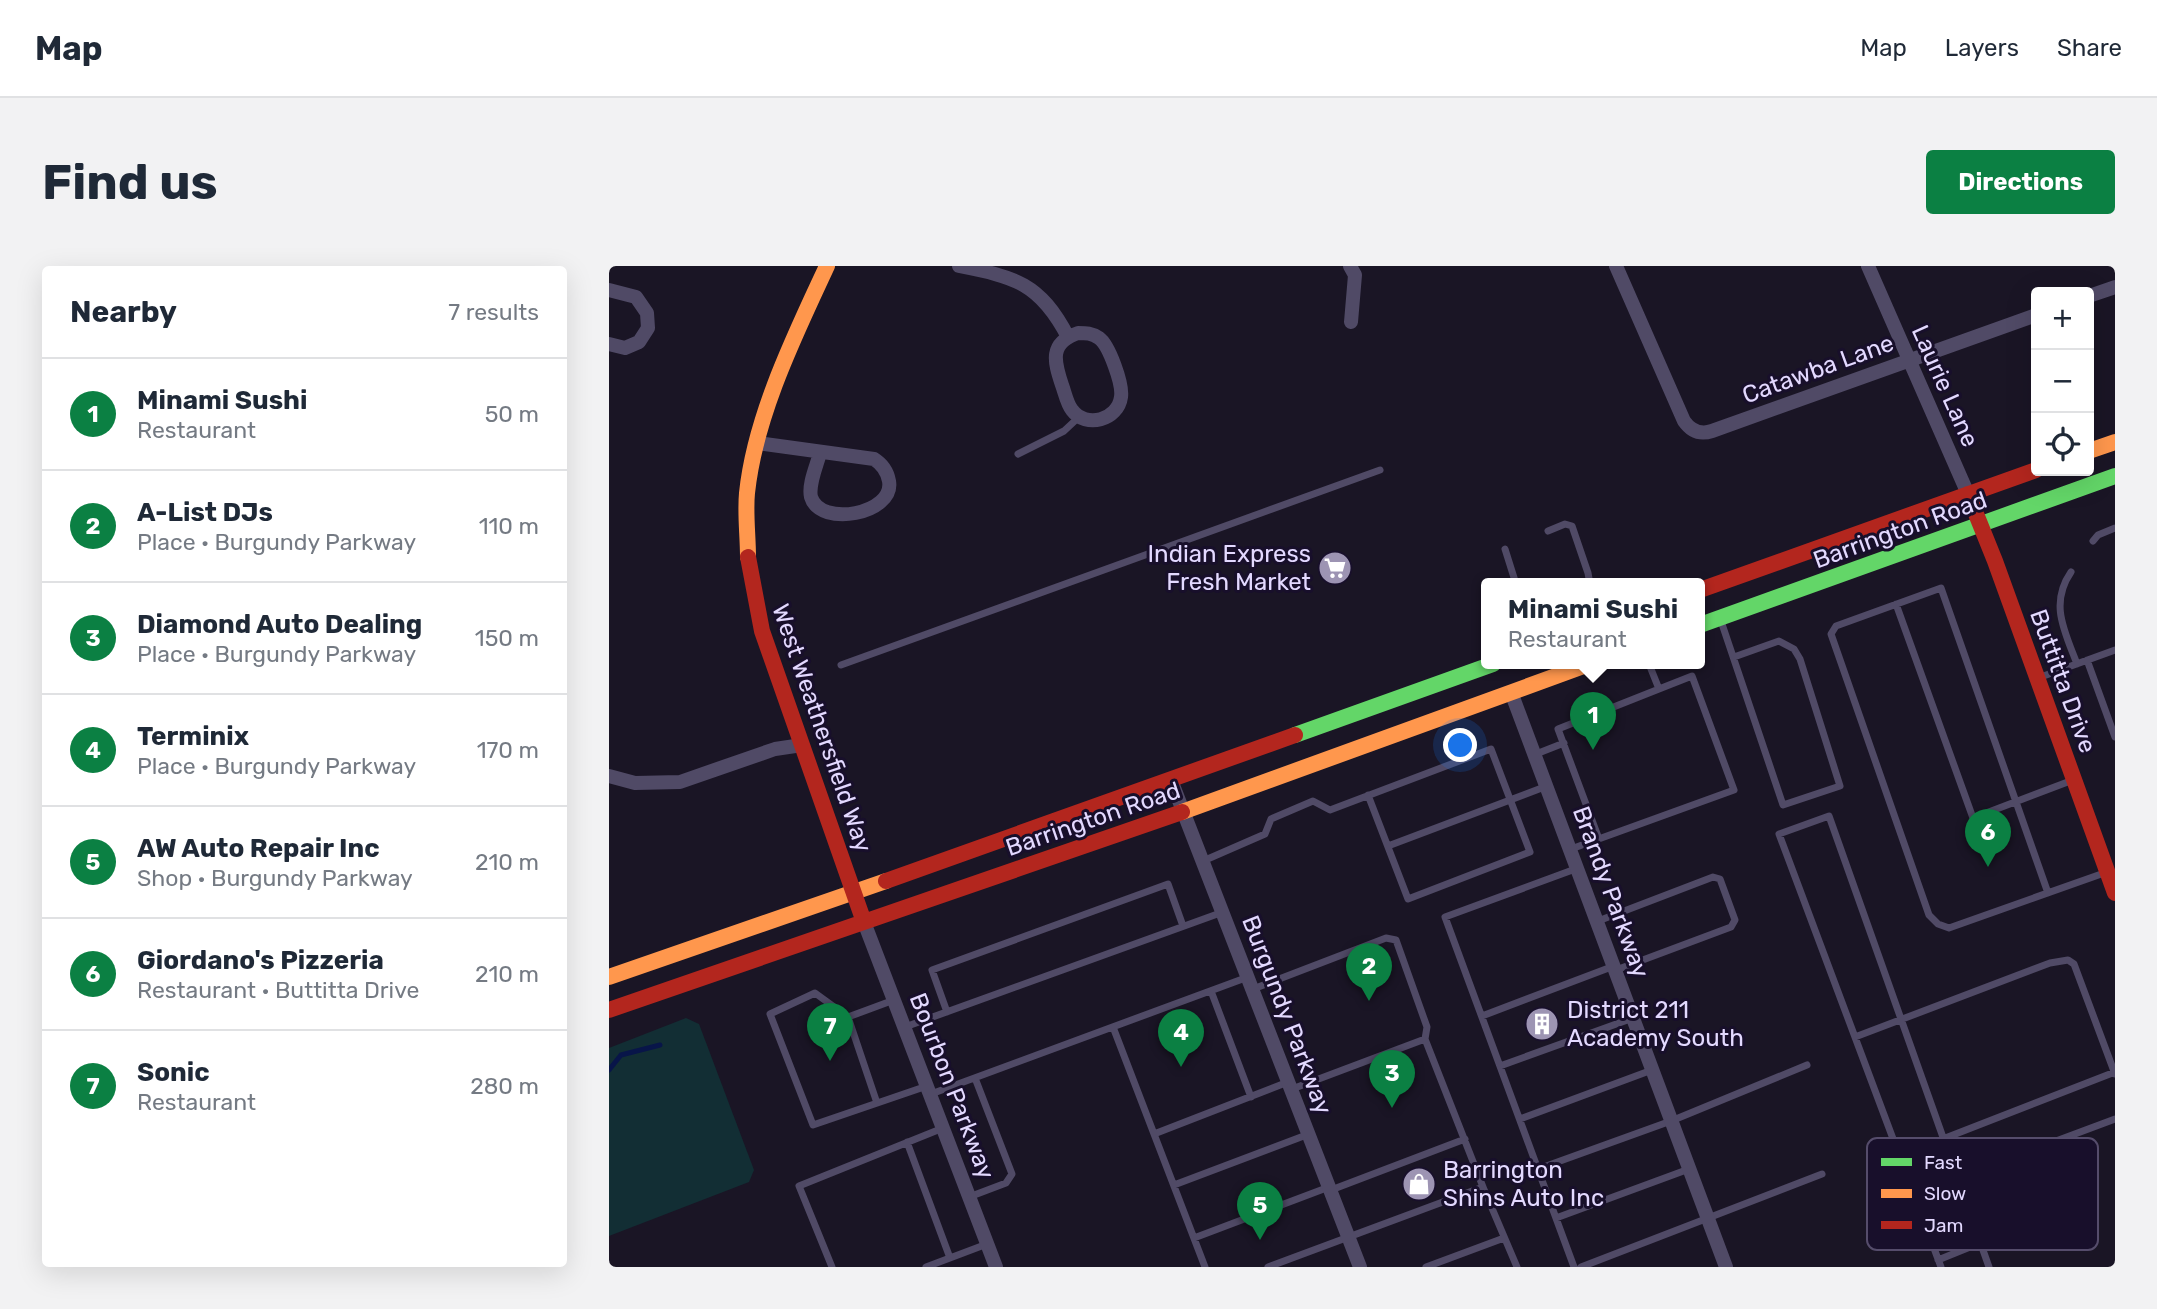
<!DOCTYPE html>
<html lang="en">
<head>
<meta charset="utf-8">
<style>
	:root { --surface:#fff; --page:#f2f2f3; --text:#1f2937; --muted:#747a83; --line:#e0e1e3; --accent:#0b8043 }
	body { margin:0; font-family:Rubik,sans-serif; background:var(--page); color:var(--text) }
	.controls { position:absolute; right:21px; top:21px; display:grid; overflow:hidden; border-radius:7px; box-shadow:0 7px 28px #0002 }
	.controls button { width:63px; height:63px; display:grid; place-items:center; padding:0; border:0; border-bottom:2px solid var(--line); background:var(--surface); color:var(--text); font:35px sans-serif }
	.you { position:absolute; left:852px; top:480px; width:24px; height:24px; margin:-18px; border:5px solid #fff; border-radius:50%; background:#1a73e8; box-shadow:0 0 0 10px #1a73e833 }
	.badge { display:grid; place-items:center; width:46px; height:46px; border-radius:50%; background:var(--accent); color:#fff; font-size:23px; font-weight:700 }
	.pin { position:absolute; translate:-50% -58px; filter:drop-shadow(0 2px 4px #0008) }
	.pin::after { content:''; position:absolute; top:37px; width:24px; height:21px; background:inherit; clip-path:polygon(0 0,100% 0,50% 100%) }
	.popup { position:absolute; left:872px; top:312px; width:224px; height:91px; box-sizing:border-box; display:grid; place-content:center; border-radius:7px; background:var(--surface); filter:drop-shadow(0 2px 5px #0005); font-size:23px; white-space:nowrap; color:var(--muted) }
	.popup b { font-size:26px; color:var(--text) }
	.popup::after { content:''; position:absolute; left:50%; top:100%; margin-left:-14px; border:14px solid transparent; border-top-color:var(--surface) }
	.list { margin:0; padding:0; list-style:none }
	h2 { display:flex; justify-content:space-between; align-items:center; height:91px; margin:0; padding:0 28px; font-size:30px }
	h2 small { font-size:23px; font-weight:400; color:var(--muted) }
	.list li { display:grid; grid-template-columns:46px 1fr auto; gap:21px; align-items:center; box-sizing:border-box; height:112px; padding:0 28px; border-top:2px solid var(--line) }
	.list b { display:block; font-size:26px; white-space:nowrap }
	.list p { margin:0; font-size:23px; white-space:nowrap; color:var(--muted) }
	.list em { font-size:23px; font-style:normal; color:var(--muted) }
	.icon { flex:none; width:38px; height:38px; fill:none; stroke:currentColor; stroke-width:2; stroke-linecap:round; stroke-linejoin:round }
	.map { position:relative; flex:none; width:1506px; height:1001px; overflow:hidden; border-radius:7px }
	header { display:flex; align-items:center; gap:42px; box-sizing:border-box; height:98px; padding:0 35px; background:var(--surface); border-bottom:2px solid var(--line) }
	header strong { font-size:33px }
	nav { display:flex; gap:38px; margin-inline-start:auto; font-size:24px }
	.intro { display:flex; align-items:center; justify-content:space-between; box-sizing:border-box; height:168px; padding:0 42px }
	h1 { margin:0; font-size:49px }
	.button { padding:18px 32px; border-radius:7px; background:var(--accent); color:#fff; font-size:24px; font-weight:700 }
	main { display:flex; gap:42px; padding:0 42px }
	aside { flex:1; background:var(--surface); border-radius:7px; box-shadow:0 7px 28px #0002 }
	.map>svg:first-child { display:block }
	.green { fill:#122e34 }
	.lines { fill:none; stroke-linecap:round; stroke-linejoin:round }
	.stream { stroke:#081549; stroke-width:5 }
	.lane { stroke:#504a66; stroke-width:7 }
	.street { stroke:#504a66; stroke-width:14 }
	.fast { stroke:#63d668; stroke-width:16 }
	.slow { stroke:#ff974d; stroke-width:16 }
	.jam { stroke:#b3261e; stroke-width:16 }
	.labels { text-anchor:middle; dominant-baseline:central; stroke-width:6; stroke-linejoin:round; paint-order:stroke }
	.street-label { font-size:24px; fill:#e3d9ff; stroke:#180f2b }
	.poi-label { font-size:24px; fill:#e3d9ff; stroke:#180f2b; text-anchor:start }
	.key { fill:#180f2b; stroke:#554c6b; stroke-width:2 }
	.key-label { font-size:19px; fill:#e3d9ff }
</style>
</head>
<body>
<header>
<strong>Map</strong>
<nav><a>Map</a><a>Layers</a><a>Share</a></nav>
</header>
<div class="intro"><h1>Find us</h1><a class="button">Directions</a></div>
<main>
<aside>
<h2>Nearby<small>7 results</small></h2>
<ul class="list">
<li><span class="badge">1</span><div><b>Minami Sushi</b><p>Restaurant</p></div><em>50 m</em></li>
<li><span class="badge">2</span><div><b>A-List DJs</b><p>Place · Burgundy Parkway</p></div><em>110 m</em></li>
<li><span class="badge">3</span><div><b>Diamond Auto Dealing</b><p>Place · Burgundy Parkway</p></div><em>150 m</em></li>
<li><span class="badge">4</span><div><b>Terminix</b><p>Place · Burgundy Parkway</p></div><em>170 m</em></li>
<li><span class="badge">5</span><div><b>AW Auto Repair Inc</b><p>Shop · Burgundy Parkway</p></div><em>210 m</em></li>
<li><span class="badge">6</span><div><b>Giordano's Pizzeria</b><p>Restaurant · Buttitta Drive</p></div><em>210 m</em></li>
<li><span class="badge">7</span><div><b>Sonic</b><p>Restaurant</p></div><em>280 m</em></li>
</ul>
</aside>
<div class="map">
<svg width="1506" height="1001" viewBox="0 0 1506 1001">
	<rect width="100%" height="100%" fill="#1a1525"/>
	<path class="green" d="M77,752L90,758L145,904L140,916L0,970V782Z"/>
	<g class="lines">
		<path class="stream" d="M0,804L12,789L51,779"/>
		<path class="lane" d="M409,188L455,165L470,151
			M939,265L956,258L963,260L979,307L981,318
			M1484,275L1489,269L1506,262
			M896,283L907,318
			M1462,306C1440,338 1456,366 1468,398
			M1287,338L1364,552L1464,514
			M1111,352L1174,539L1231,520L1191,393L1185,383L1170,375L1125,391
			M1478,394L1506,471
			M232,399L771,204
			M1429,412L1506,384
			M927,488L955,477
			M990,573L949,463L1050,423L1040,398
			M779,580L938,520
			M962,583L1125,524L1083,410L1050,423
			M594,595L656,568L662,553L704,535L721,544L882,483L921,586L799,633L759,529
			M1439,627L1332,322L1227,360L1222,368L1320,649L1329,658L1340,662L1498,606
			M989,655L1104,611L1111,613L1126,654L1122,661L1007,704
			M644,723L777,672L787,674L818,761L816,773L874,921L908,1001
			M602,725L642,831
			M338,746L323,704L559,618L574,660
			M873,750L1005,700
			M239,751L285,734
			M296,761L614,646
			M504,761L596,1001
			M1246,771L1441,697L1459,694L1465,698L1506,808
			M891,800L1024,752
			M683,823L816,773
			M322,828L639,711
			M268,837L239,751L206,727L161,748L204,859L318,820
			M911,853L1043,804
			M545,868L679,816
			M298,876L341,992
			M1290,890L1506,806
			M929,903L1062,855L1198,799
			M1348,912L1506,853
			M565,919L700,868
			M722,924L856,873
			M360,931L397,917L403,908L366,812
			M947,952L1080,903
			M585,972L720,921
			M1329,994L1371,977
			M223,1001L190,920L334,862
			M317,1001L378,978
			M659,1001L874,921
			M817,1001L895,972
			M965,1001L836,651L969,602
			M972,1001L1213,908
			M1332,1001L1170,568L1220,550L1380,1001"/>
		<path class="street" d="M350,0C406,11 431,17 459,71
			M741,0L746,9L742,56
			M1007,0L1075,155C1082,165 1091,169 1103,165L1427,49
			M1259,0L1359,228
			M0,24L27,31L38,47L39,62L30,76L16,82L0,78
			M1480,30L1506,21
			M469,67C477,67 483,67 490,72C500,79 514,118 512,131C509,154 477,163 463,144C458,138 456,127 453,119C445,95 440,77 469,67Z
			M148,177L265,193C273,198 278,204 280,215C286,248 211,262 202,231C199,218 208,199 211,187
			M902,426L1117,1001
			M0,510L26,517L71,516L166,483L193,479
			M562,514L751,1001
			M255,656L387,1001"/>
		<path class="fast" d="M1091,359L1506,210
			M686,469L884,398"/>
		<path class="slow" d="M1480,185L1506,176
			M139,291C139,270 136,247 138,227C146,150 186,69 218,0
			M573,546L980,398
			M0,711L277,615"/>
		<path class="jam" d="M1359,228L1386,295L1506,627
			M139,291L153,365L255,656
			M1091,324L1427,204
			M277,615L686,469
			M0,744L573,546"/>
	</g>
	<defs>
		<symbol id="supermarket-disc" viewBox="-11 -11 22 22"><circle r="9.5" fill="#9d94b3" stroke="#180f2b"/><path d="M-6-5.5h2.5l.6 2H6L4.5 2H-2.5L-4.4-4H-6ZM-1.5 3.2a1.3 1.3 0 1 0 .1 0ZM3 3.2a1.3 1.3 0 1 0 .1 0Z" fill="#fff"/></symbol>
		<symbol id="building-disc" viewBox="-11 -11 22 22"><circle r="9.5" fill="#9d94b3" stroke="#180f2b"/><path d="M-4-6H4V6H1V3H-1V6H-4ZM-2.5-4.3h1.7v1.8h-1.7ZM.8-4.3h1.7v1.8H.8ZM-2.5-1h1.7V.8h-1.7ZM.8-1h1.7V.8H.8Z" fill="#fff"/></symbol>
		<symbol id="shop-disc" viewBox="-11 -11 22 22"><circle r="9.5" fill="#9d94b3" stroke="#180f2b"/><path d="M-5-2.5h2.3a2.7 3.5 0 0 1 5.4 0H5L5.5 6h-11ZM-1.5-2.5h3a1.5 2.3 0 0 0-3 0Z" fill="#fff"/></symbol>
	</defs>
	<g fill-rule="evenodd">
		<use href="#supermarket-disc" x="707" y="283" width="38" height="38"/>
		<use href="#building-disc" x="914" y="739" width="38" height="38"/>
		<use href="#shop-disc" x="791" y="899" width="38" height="38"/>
	</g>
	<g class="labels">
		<g class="street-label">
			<text transform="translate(1209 103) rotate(-20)">Catawba Lane</text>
			<text transform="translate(1336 120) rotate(66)">Laurie Lane</text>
			<text transform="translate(1291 264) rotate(-20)">Barrington Road</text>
			<text transform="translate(1454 415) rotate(70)">Buttitta Drive</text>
			<text transform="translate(213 462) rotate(71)">West Weathersfield Way</text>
			<text transform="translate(484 553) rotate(-19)">Barrington Road</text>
			<text transform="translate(1002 626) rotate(70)">Brandy Parkway</text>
			<text transform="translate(678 749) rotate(69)">Burgundy Parkway</text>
			<text transform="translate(343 820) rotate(69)">Bourbon Parkway</text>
		</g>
		<g class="poi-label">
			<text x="702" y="288" text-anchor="end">Indian Express<tspan x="702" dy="28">Fresh Market</tspan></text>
			<text x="958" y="744">District 211<tspan x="958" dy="28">Academy South</tspan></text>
			<text x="834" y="904">Barrington<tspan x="834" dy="28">Shins Auto Inc</tspan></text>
		</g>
	</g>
	<rect x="1258" y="872" width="231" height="112" rx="10" class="key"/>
	<rect x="1272" y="892" width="31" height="8" fill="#63d668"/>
	<rect x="1272" y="923" width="31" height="9" fill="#ff974d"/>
	<rect x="1272" y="955" width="31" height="8" fill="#b3261e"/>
	<g class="key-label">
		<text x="1315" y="903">Fast</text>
		<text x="1315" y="934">Slow</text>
		<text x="1315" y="966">Jam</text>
	</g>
</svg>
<div class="controls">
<button>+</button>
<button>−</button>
<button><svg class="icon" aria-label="locate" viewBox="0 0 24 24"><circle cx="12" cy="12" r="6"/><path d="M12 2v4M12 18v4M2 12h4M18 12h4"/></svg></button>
</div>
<div class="you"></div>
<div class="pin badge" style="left:984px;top:484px">1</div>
<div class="popup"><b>Minami Sushi</b>Restaurant</div>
<div class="pin badge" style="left:760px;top:735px">2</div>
<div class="pin badge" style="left:783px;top:842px">3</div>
<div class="pin badge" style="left:572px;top:801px">4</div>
<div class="pin badge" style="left:651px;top:974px">5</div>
<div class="pin badge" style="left:1379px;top:601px">6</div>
<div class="pin badge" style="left:221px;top:795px">7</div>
</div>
</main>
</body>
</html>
